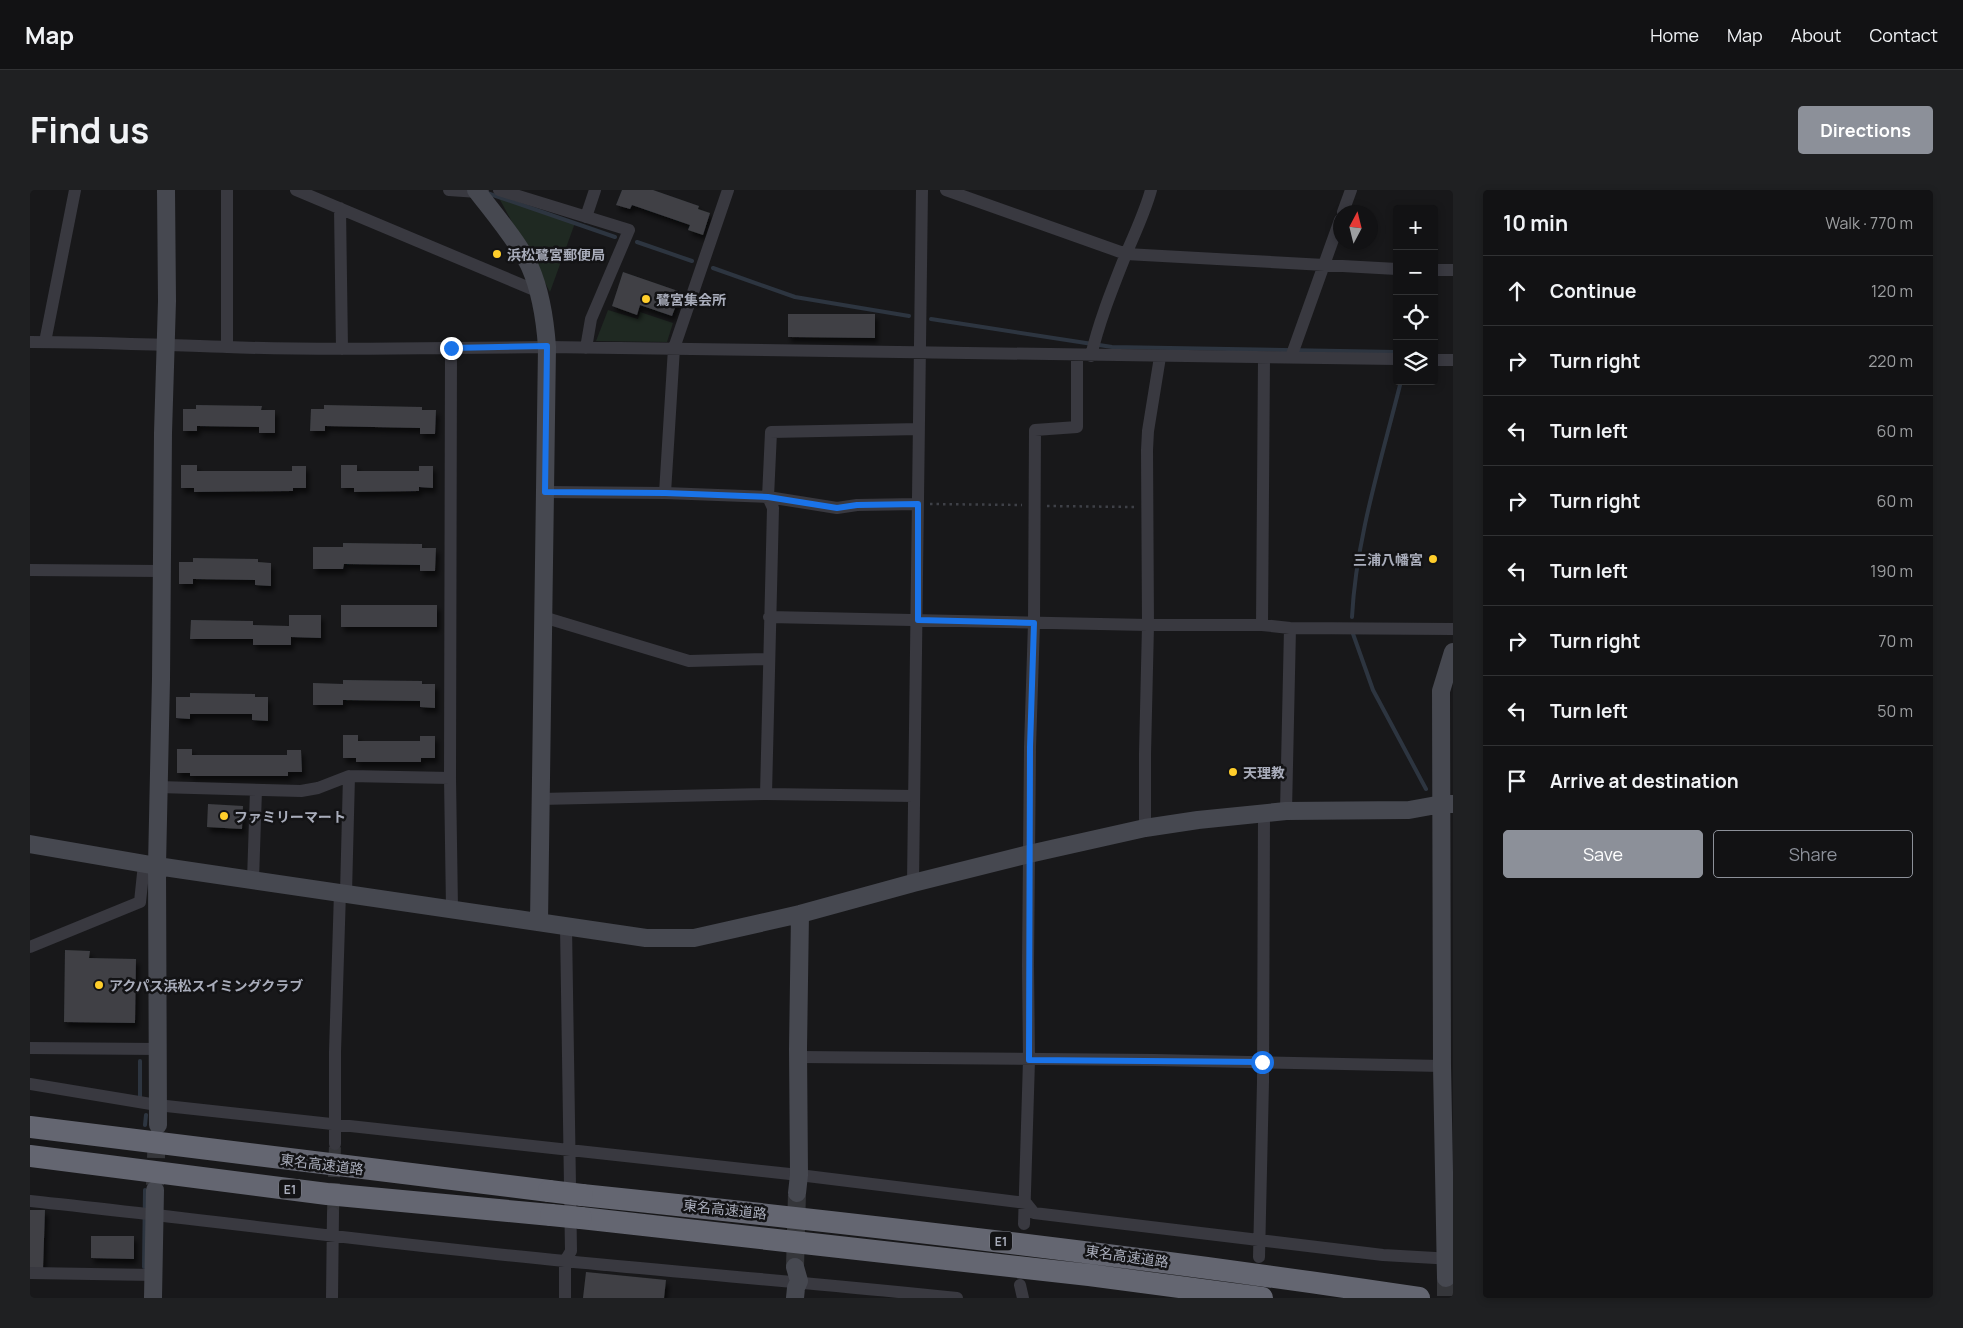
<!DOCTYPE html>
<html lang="en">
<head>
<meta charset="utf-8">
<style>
	:root { --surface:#121214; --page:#1f2022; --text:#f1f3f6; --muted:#9c9ea0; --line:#313234; --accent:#8c9099 }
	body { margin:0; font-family:Manrope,"Noto Sans JP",sans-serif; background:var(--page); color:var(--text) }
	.controls { position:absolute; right:15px; top:15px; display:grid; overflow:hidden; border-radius:5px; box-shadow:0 2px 8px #0003 }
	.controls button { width:45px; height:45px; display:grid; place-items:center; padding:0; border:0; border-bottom:1px solid var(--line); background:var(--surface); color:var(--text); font:25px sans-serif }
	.compass { position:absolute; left:1303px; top:15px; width:45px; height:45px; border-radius:50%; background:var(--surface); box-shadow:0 2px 8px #0003; rotate:7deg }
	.stop { position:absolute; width:15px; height:15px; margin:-11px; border:4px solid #1a73e8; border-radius:50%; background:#fff }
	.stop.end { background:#1a73e8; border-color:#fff; box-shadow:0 1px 5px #0008 }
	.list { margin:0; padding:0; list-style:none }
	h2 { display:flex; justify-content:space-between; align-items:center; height:65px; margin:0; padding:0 20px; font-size:21px }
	h2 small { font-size:16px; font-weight:400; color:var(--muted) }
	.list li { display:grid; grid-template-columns:32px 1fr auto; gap:15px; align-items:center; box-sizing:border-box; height:70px; padding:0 20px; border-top:1px solid var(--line) }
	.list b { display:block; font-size:19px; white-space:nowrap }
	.list em { font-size:16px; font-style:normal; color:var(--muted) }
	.actions { display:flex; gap:10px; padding:15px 20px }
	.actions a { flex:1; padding:11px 0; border:1px solid var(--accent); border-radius:5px; text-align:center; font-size:18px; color:var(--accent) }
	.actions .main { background:var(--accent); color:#fff }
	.icon { flex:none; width:28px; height:28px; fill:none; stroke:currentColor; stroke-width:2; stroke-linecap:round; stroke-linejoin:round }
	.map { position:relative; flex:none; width:1423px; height:1108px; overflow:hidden; border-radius:5px }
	header { display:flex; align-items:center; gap:30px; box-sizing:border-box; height:70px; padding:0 25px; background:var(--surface); border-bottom:1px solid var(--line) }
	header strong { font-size:24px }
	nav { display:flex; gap:28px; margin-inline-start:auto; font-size:18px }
	.intro { display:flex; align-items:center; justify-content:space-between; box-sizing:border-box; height:120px; padding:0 30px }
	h1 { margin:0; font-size:35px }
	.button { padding:12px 22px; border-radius:5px; background:var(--accent); color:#fff; font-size:18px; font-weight:700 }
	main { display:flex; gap:30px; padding:0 30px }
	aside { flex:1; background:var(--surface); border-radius:5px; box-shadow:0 2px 8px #0003 }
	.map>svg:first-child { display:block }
	.green { fill:#1f2922 }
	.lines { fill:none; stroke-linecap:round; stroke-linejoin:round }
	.stream { stroke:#2d3540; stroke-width:4 }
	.building { fill:#3f4045; filter:url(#shadow) }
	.street-tunnel { stroke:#35363a; stroke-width:12; stroke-dasharray:12 6; stroke-linecap:butt }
	.secondary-tunnel { stroke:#35363a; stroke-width:18; stroke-dasharray:18 9; stroke-linecap:butt }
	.path { stroke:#3e4047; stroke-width:2.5; stroke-dasharray:2.5 4; stroke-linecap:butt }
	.street { stroke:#393940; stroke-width:12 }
	.secondary { stroke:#464850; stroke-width:18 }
	.highway { stroke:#646671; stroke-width:22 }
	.highway-bridge { stroke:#646671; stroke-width:22 }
	.route { stroke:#1a73e8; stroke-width:6 }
	.poi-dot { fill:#ffce2b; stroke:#131315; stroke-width:2 }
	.labels { text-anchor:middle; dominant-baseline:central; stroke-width:5; stroke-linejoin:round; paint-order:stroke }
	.shield { fill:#131315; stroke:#7c7f89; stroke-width:1 }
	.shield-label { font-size:12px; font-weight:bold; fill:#a9adbb }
	.poi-label { font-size:14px; font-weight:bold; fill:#a9adbb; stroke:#131315; text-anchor:start }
	.street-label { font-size:14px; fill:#a9adbb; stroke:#131315 }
</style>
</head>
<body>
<header>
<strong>Map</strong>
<nav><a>Home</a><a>Map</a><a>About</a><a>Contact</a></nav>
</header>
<div class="intro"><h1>Find us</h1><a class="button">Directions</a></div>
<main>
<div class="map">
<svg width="1423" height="1108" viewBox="0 0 1423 1108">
	<defs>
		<filter id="shadow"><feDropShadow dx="3" dy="5" stdDeviation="2.5" flood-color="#0009"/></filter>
	</defs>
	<rect width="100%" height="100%" fill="#18181a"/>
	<path class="green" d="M469,8L545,33L520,102Z
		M578,120L608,129L610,122L643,133L637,152L566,151Z"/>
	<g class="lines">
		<path class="stream" d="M457,3L585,47
			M607,52L662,71
			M683,78L765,107L879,126
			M901,129L1082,157L1367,162
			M1322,427C1326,348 1352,268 1371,191
			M1322,441L1343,500L1396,599
			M110,908V871
			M115,935L116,925
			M114,1077L115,1000"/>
	</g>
	<path class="building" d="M592,0H623L669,16L668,19L680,23L673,45L658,40L660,35L602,15L600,19L586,15Z
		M593,82L651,102L642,126L610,115L607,125L582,116Z
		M758,124H845V148L758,147Z
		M166,215L232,216L231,220H245V243H229V237L167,236V241H153V219H166Z
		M294,215L392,217V220H406L405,244H390V238L295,236V241H280L281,219H294Z
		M151,275H167V281H262V276H276V298H263V301L164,302V298H151Z
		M311,275H327V281H389V276H403V298L389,297V301L324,302V298H311Z
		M313,353L392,354V358H406L405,381H390V375L314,374L313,379H283V357H313Z
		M163,368L228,369V372L241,373V396L225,395V390L163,389V394H149V372H163Z
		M311,415H407V437H311Z
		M259,425H291V448L261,447V455H223V449H160L161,430L223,431V435L259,436Z
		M313,490L392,491V494H405V518L390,517V511L313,510V515H283V493L313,494Z
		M160,503L225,504V507H238V531L222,530V524H160V529L146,528V507H160Z
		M313,545H328V551H390V546H405V568H391V572H326V568H313Z
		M147,559H162V565H257V560H271L272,582H258V586H160V583H147Z
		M178,614L213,616L212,639L177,637Z
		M35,760L60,761L59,768L106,769L105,833L34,832Z
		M0,1020H15L13,1079L0,1078Z
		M61,1046H104V1069L61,1068Z
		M556,1082L636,1090L634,1108H553Z"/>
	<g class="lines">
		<path class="street-tunnel" d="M303,1023L305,954"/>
		<path class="secondary-tunnel" d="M125,995L127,941
			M765,1077L767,1003
			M1416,1088V1108"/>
		<path class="path" d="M900,314L992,315
			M1017,316L1104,317"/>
		<path class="street" d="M266,0L509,102
			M419,0L448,2L453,0
			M469,0L599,40L561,129L556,158
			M916,0L1096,64L1367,79
			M310,18L312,159
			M1313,22L1321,0
			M556,27L565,0
			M1404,80H1423
			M0,152C66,152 131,155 197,157C272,160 347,159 421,158L420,588L422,718
			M15,152L45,0
			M197,157V0
			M421,158L517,157L1367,169
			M1061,166C1069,131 1083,97 1096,64C1105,43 1115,22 1121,0
			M1261,167L1310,30
			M1404,170H1423
			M515,302L635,303L738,307L807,318L827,315L888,314
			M635,303L644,158L698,0
			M0,380L131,381
			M513,427L659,471L738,469
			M739,427L1118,435H1232L1260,438L1423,439
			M1232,435L1234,168
			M128,597L271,601L288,598L319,586L420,588
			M736,604L743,318L738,307L741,242L889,239
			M510,609L736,604L884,606
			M1256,621L1260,438
			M1115,638V564L1118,435L1117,260L1118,241L1130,167
			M223,690L226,600
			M883,693L892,0
			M316,703L319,586
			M0,757L110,712L114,674
			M0,858L127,859
			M769,867L1125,870L1412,876
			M0,894L127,915L769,985L996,1013L1004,1023L1353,1065L1423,1069
			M305,954V862L310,702
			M0,1011C179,1030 357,1054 535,1071C666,1084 797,1094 927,1108
			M994,1034L999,870L998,775L1000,557L1004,433L1005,240L1047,237V165
			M1229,1067L1233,892L1234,623
			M0,1083L124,1085
			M990,1095L993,1108
			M302,1108L303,1023
			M535,1108V1071L541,1061L536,736"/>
		<path class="secondary" d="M446,0C462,21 490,54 500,77C511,102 515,129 517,157L509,732
			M0,654L127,676L616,748H664L770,724L883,693L999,664L1115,638L1168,630L1256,621L1379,620L1412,614H1423
			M128,935L127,676L131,489L133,243L137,111L136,0
			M767,1003L769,985L768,859L770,724
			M765,1077L769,1091L766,1098L765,1108
			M1416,1088L1412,876L1411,501L1423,462
			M123,1108L125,1000"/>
		<path class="highway" d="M0,937L519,1001
			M0,966L297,1004L521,1025
			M552,1005C832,1034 1111,1066 1389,1108
			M551,1028L1059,1085L1232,1108"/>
		<path class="highway-bridge" d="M519,1001L552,1005
			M521,1025L551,1028"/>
	</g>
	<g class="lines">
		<path class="route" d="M421,158L517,156L515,302L635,303L738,307L807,318L827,315L888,314V430L1004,433L1000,557L999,870L1232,872"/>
	</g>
	<g class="poi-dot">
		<circle cx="467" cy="64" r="5"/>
		<circle cx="616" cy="109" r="5"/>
		<circle cx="1403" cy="369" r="5"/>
		<circle cx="1203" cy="582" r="5"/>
		<circle cx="194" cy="626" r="5"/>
		<circle cx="69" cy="795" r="5"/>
	</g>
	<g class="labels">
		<g class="shield">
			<rect x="249" y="989.5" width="22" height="19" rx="4"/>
			<rect x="960" y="1041.5" width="22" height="19" rx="4"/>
		</g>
		<g class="shield-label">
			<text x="260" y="999">E1</text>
			<text x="971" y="1051">E1</text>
		</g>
		<g class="poi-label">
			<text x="477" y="64">浜松鷺宮郵便局</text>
			<text x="626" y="109">鷺宮集会所</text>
			<text x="1393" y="369" text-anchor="end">三浦八幡宮</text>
			<text x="1213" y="582">天理教</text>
			<text x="204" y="626">ファミリーマート</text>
			<text x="79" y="795">アクパス浜松スイミングクラブ</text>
		</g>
		<g class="street-label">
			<text transform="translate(292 974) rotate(7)">東名高速道路</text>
			<text transform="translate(695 1019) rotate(6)">東名高速道路</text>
			<text transform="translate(1097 1066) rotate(8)">東名高速道路</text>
		</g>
	</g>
</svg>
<div class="controls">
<button>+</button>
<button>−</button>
<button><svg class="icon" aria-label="locate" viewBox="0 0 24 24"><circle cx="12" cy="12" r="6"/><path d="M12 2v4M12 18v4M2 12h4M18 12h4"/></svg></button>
<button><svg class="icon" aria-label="layers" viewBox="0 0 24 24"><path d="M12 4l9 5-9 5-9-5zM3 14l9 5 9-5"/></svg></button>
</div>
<svg class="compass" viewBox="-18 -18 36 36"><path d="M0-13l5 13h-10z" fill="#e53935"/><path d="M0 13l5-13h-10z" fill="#9c9ea0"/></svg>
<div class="stop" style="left:1232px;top:872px"></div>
<div class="stop end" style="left:421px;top:158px"></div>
</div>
<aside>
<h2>10 min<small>Walk · 770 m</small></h2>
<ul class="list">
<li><svg class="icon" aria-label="ahead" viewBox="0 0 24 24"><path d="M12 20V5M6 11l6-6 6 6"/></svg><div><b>Continue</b></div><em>120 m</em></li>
<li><svg class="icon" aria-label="right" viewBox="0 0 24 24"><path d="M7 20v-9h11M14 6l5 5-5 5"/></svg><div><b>Turn right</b></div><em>220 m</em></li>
<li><svg class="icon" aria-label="left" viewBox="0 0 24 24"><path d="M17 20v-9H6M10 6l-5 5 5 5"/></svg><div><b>Turn left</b></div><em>60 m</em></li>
<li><svg class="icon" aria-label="right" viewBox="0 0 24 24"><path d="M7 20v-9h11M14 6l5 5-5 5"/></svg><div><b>Turn right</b></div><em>60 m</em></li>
<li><svg class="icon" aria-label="left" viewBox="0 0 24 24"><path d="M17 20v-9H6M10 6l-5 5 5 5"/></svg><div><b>Turn left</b></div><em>190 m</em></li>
<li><svg class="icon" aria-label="right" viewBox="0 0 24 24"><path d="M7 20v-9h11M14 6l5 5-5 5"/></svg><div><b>Turn right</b></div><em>70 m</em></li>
<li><svg class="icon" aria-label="left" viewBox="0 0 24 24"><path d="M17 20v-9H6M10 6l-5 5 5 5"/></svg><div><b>Turn left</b></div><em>50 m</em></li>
<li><svg class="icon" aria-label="arrive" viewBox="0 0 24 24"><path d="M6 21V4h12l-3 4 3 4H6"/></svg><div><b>Arrive at destination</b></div></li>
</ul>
<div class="actions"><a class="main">Save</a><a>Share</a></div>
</aside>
</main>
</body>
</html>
